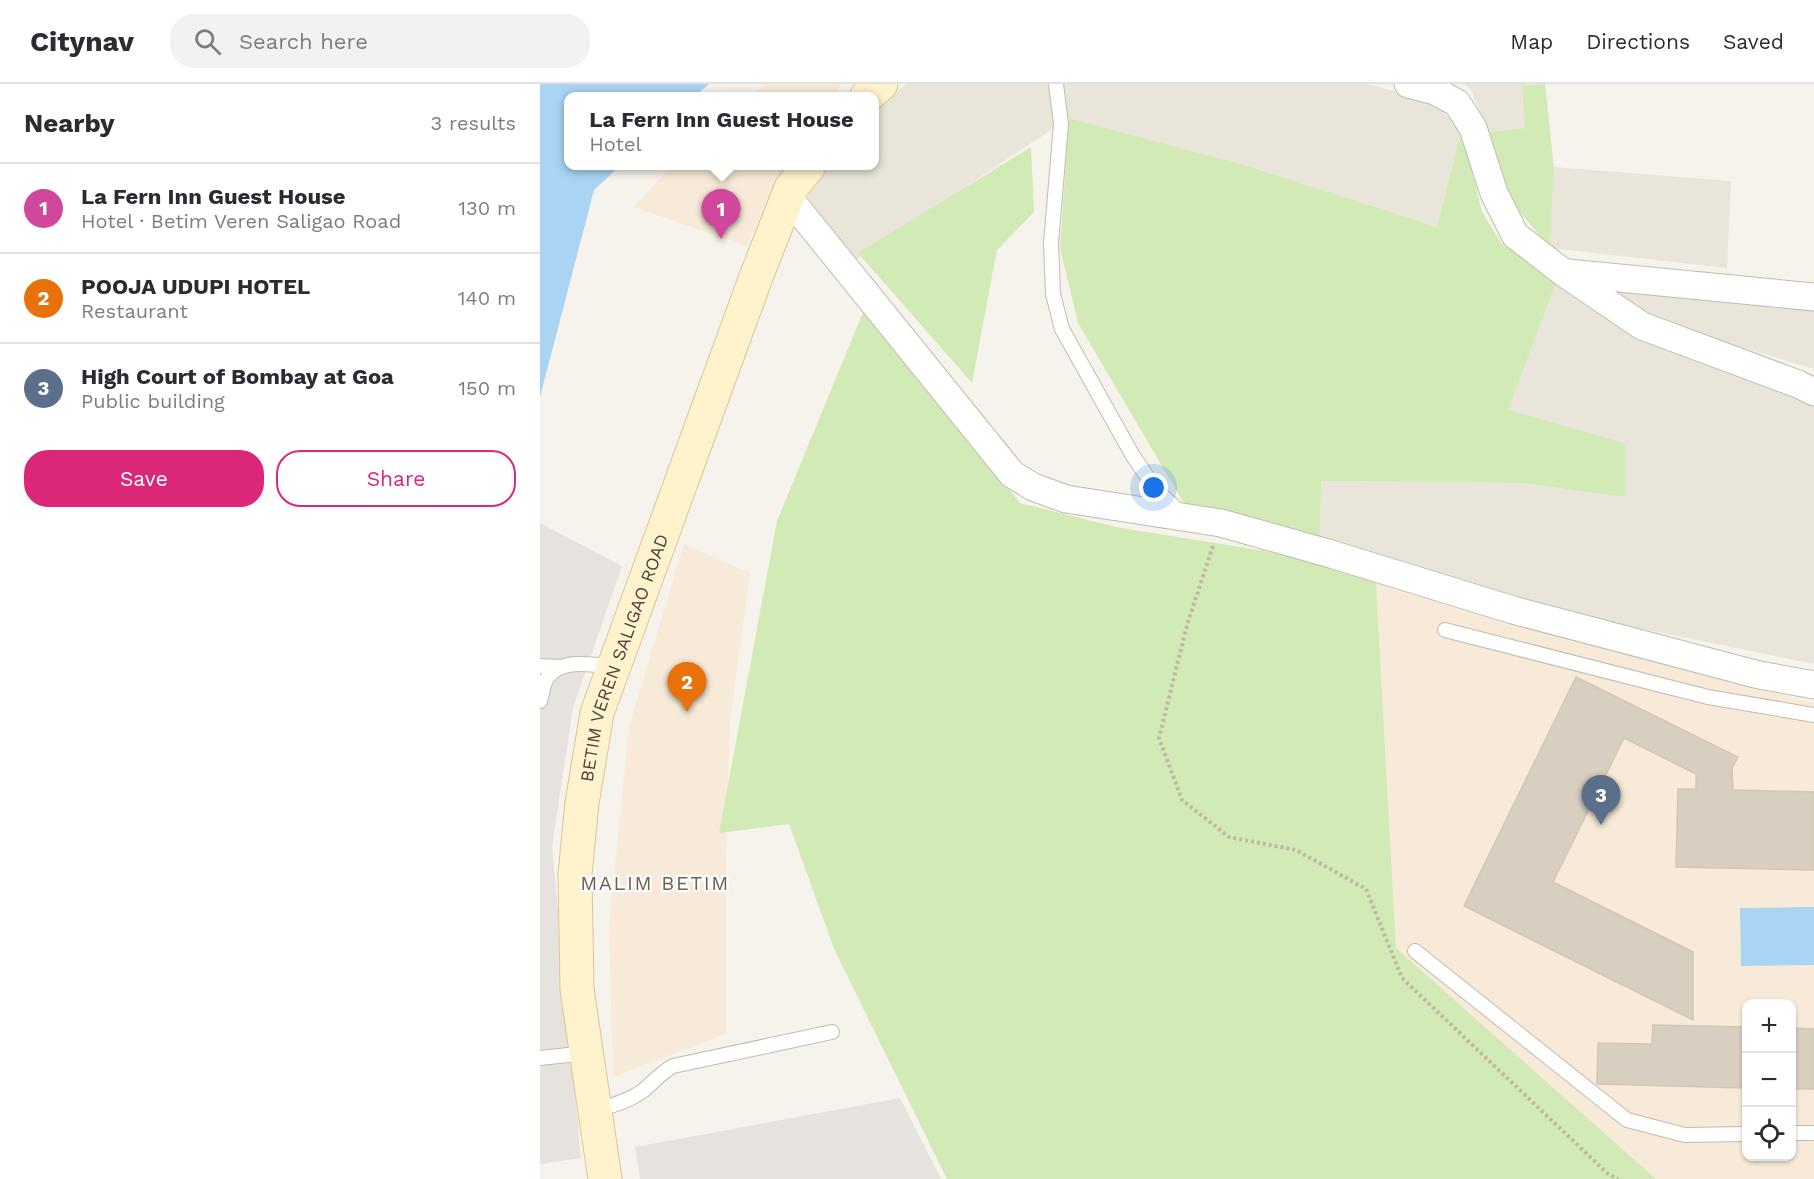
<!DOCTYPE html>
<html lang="en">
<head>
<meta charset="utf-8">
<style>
	:root { --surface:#fff; --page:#f2f2f3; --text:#2b2b33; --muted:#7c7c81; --line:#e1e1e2; --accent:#db2777 }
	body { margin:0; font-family:"Work Sans",sans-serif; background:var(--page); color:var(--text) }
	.controls { position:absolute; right:18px; bottom:18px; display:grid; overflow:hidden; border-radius:12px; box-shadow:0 2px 4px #0004 }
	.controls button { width:54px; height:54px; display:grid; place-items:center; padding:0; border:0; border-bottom:2px solid var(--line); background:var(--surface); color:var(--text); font:30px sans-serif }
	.you { position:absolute; left:614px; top:404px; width:21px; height:21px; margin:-15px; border:4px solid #fff; border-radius:50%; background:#1a73e8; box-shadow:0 0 0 9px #1a73e833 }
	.badge { display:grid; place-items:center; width:39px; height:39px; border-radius:50%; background:var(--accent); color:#fff; font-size:20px; font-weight:700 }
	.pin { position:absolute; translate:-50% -50px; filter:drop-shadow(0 2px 3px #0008) }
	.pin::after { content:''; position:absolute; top:32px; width:21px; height:18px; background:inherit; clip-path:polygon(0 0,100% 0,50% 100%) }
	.popup { position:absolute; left:24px; top:8px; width:315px; height:78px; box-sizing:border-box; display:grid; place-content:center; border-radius:12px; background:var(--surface); filter:drop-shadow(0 2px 4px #0005); font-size:20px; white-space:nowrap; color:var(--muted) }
	.popup b { font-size:22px; color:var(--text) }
	.popup::after { content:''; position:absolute; left:50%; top:100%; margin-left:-12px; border:12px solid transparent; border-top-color:var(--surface) }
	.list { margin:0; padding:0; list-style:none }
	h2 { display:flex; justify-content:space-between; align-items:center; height:78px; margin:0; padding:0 24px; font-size:26px }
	h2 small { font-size:20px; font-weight:400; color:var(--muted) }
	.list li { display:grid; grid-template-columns:39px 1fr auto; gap:18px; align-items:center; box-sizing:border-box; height:90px; padding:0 24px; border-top:2px solid var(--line) }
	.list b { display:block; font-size:22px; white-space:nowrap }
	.list p { margin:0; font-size:20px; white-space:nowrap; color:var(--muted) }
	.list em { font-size:20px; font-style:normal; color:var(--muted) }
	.actions { display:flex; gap:12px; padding:18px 24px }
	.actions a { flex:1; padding:14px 0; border:2px solid var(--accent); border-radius:24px; text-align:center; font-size:21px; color:var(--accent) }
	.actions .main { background:var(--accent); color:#fff }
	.icon { flex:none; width:33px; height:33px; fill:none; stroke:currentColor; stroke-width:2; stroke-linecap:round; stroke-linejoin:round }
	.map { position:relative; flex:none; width:1274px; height:1095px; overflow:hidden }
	header { display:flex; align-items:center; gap:36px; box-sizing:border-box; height:84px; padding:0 30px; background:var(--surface); border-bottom:2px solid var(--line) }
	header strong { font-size:28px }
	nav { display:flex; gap:33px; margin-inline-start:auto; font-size:21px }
	.search { width:420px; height:54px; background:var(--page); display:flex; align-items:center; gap:15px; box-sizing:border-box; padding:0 21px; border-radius:24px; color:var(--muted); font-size:22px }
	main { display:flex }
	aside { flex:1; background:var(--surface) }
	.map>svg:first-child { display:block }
	.residential { fill:#eae5da }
	.commercial { fill:#f7ead8; fill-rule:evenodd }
	.industrial { fill:#e6e2dd }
	.green { fill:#d2eab5 }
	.water { fill:#a9d4f2 }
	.building { fill:#d8cfc1; stroke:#d3c7b4; stroke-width:1.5 }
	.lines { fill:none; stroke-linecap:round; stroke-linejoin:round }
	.service-casing { stroke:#c2bbae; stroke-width:16 }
	.minor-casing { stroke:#c2bbae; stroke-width:29 }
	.secondary-casing { stroke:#d6c79b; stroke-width:35 }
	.path { stroke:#c4b79f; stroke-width:4; stroke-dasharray:3 3; stroke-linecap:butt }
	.service { stroke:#fff; stroke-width:14 }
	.minor { stroke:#fff; stroke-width:27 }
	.secondary { stroke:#fff3cd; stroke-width:33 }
	.labels { text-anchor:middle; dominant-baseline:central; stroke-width:4.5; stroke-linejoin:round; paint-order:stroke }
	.street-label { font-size:18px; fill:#4b4439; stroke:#fff }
	.neighbourhood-label { font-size:20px; letter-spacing:1.5px; fill:#6e6250; stroke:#fff }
</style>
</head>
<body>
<header>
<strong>Citynav</strong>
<div class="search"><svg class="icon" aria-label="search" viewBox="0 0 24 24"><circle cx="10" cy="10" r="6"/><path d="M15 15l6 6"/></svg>Search here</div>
<nav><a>Map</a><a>Directions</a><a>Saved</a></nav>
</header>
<main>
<aside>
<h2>Nearby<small>3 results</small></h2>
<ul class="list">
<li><span class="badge" style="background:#d1479c">1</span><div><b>La Fern Inn Guest House</b><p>Hotel · Betim Veren Saligao Road</p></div><em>130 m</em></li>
<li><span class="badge" style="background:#e8710a">2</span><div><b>POOJA UDUPI HOTEL</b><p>Restaurant</p></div><em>140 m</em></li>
<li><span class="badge" style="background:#5c6f8a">3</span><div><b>High Court of Bombay at Goa</b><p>Public building</p></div><em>150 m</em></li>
</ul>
<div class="actions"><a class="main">Save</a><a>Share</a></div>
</aside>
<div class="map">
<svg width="1274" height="1095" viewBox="0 0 1274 1095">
	<rect width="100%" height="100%" fill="#f6f3ec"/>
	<path class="residential" d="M366,0H826L886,15L922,44L897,143L708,82L529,34L311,179L268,122V109L283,82H334V29Z
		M924,0H988L982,1L986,44L949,48L930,4Z
		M1014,83L1191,97L1187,184L1010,164Z
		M1018,193L1250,309L1274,324V580L1024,529L780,456L781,397L982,399L1085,413V359L967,327Z
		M1051,198L1274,222V285L1124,240Z"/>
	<path class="commercial" d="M227,0H301L293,12H210Z
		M131,82H250L206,162L94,123Z
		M144,460L210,489L190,637L186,775V950L73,993L69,842L89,643Z
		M836,499L968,539L1274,619V1095H1116L856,864ZM1206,920H1252V1072H1206Z"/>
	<path class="industrial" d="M0,439L82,482L33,624L12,762L41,1074L0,1080Z
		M360,1014L401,1095H100L95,1063Z"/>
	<path class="green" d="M1005,0L1014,83L1010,164L968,114L949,48L985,44L982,1Z
		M529,34L708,82L897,143L922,44L942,128L961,159L1018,193L968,326L1085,359V413L982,399L781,397L780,456L646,423L538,239L520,164Z
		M491,63L494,128L457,166L432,299L318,169Z
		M324,226L480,419L576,443L786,477L836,499L856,864L1116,1095H407L295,867L249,740L179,749L237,437Z"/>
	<path class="water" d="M0,0H169L155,12H28V82H80L54,106L0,313Z
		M1274,823V881L1201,882L1200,824Z"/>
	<path class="building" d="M1036,593L1198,673L1192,684L1193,706L1274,708V786L1136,783L1138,705H1156V690L1084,654L1013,798L1153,868V936L924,822Z
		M1113,941L1206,943V1004L1057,1000L1058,959L1112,960Z
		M1252,944L1274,945V1005H1252Z"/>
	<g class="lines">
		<defs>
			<path id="service" d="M516,0L521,40L511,159L513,210L522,245L593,372L617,407L641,429
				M905,546L1168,613L1274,631
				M0,582L22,583
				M0,617C2,611 3,600 7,594C22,573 54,581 75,583
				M875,867L1087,1036L1145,1051L1206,1050
				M0,974L46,969
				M56,1027C72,1021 90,1017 104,1006C114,997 121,989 133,982L292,948
				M1252,1049H1274"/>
			<path id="minor" d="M868,0L895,7L917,19L933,44L954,109L975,151L1024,189L1102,242L1258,300L1274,308
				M248,113L472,390L493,403L526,415L681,439L791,470L973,526L1219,591L1274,601
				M1028,189L1274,213"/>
			<g id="secondary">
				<path d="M327,12L341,0"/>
				<path id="s1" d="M65,1095L37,905L35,790L42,719L57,629L216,193L251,104L269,82"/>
			</g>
		</defs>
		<use href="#service" class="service-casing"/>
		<use href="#minor" class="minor-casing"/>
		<use href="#secondary" class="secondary-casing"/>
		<path class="path" d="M673,462L647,541L619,654L642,716L689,753L756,766L826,805L862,894L1068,1090L1078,1095"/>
		<use href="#service" class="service"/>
		<use href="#minor" class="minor"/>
		<use href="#secondary" class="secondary"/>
	</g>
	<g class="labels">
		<g class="street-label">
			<text stroke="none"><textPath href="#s1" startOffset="530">BETIM VEREN SALIGAO ROAD</textPath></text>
		</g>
		<g class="neighbourhood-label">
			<text x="115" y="799">MALIM BETIM</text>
		</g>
	</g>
</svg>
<div class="controls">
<button>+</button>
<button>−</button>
<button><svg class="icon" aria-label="locate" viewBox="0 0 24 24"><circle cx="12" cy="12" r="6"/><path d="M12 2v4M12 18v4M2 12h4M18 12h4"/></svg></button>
</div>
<div class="you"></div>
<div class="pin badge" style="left:181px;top:155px;background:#d1479c">1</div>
<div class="popup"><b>La Fern Inn Guest House</b>Hotel</div>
<div class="pin badge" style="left:147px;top:628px;background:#e8710a">2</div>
<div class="pin badge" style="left:1061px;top:741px;background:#5c6f8a">3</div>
</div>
</main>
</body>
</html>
